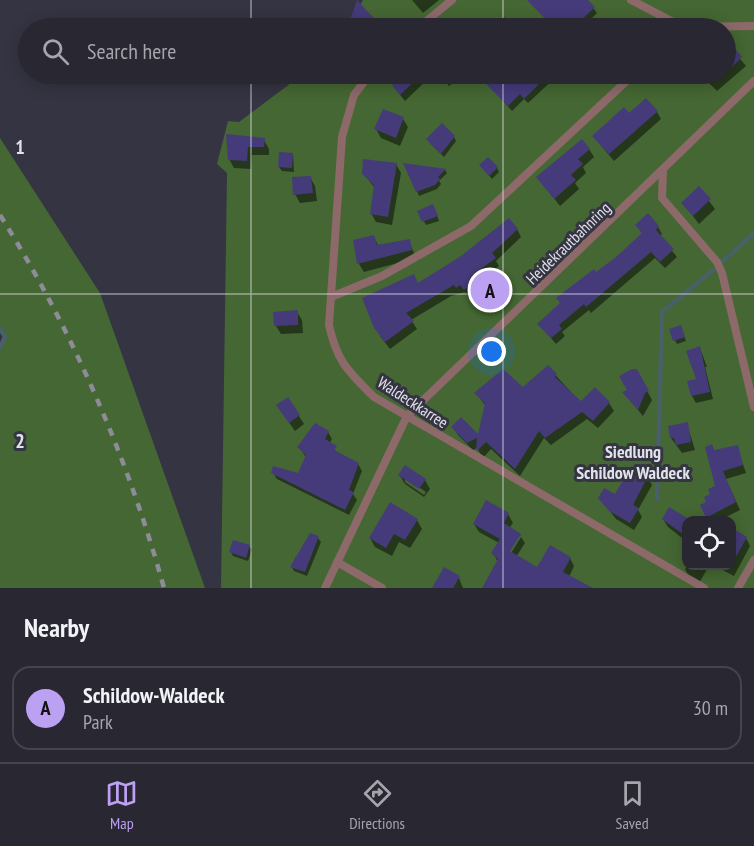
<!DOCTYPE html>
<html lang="en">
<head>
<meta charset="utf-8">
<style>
  body { margin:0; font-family:"PT Sans Narrow",sans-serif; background:#34333e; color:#f1f3f6 }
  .controls { position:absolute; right:18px; bottom:18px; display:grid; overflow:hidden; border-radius:12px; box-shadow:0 3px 15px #0003 }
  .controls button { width:54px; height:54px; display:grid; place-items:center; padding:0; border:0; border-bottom:2px solid #44444d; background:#282732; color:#f1f3f6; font:30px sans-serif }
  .you { position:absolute; left:492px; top:352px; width:21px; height:21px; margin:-15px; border:4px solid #fff; border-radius:50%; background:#1a73e8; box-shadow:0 0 0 9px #1a73e833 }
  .badge { display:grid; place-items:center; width:39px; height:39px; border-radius:50%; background:#bca0f2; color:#111; font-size:20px; font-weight:700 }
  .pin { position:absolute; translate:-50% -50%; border:3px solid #fff; box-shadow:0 2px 6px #0006 }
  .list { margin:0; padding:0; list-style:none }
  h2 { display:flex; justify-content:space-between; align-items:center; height:78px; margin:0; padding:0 24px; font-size:26px }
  h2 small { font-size:20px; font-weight:400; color:#a5a5ac }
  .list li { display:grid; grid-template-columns:39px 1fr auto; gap:18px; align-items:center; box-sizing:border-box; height:84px; margin:0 12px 12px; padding:0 12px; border:2px solid #44444d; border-radius:18px }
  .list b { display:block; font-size:22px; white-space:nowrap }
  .list p { margin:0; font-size:20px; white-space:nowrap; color:#a5a5ac }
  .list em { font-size:20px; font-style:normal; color:#a5a5ac }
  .icon { flex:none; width:33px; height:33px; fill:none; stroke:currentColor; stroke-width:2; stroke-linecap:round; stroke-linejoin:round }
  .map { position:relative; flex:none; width:754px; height:588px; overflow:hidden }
  .search { position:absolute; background:#282732; box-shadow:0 3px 15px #0003; left:18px; right:18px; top:18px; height:66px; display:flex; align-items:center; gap:15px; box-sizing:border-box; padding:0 21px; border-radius:33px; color:#a5a5ac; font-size:22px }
  .sheet { height:174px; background:#282732 }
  nav { display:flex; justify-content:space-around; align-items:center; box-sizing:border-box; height:84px; border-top:2px solid #44444d; background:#282732; font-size:16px; color:#a5a5ac }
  nav a { display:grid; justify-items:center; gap:3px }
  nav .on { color:#bca0f2 }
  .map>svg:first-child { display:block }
</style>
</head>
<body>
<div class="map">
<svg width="754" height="588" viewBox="0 0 754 588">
  <rect width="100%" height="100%" fill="#353442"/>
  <!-- green -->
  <g fill="#456733" fill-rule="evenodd">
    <path d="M363 0H754V588H221L227 173 217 164 228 121 239 122 303 74H726V28H348ZM686 520H732V566H686Z"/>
    <path d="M0 138 100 293 205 588H0V348L5 337 0 327Z"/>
  </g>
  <!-- shadow -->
  <g fill="#0007" fill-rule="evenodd">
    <path d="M412 0H439L423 13Z"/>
    <path d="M548 0H587L597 13 582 28H554L529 1Z"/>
    <path d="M504 17 514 28H494L493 27Z"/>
    <path d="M726 42 746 66 717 91 700 74H726Z"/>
    <path d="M340 74H358L349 83Z"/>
    <path d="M406 74H465L449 86 445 81 441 84 433 74 405 101 393 86Z"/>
    <path d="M496 74 505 82 513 74H559L528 103 524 99 512 111 486 82Z"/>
    <path d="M657 112 661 119 614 161 594 137Z"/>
    <path d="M403 119 408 127 400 146 381 138 376 129Z"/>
    <path d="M228 136 264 140 269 149V155H252L251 169 234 168 229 159Z"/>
    <path d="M454 137 456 141 444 157 430 143Z"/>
    <path d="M589 149 594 157 583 167 586 173 575 183 579 189 560 206 538 178Z"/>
    <path d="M293 155 294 172 282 171 279 167Z"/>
    <path d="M396 164 401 173 392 225 376 222 371 213 375 188 363 173Z"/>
    <path d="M406 165 445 170 447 173 439 181 441 184 437 189 419 196Z"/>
    <path d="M481 166 497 168 499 172 492 179Z"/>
    <path d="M310 177 315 186 317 201 300 203 295 194Z"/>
    <path d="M699 188 715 209 699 224 683 203Z"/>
    <path d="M435 210 439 221 426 225 419 212Z"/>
    <path d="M637 225 658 227 662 234 660 236 677 257 665 268 655 258 591 313 589 310 562 332 565 336 556 344 539 324 643 235Z"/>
    <path d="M517 229 521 237 496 261 499 266 475 283 479 290 469 296 465 292 451 296 411 320 417 329 390 349 380 336 418 285Z"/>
    <path d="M374 237 378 245 409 241 416 258 364 272 359 264 355 241Z"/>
    <path d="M297 312 302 320 303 333 281 334 276 326Z"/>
    <path d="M682 331 686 341 677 344 675 340Z"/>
    <path d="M700 348 707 367H705L713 399 696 403 692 396 698 380Z"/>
    <path d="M548 367 581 403H609L614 411 598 428 587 419 551 445 544 438 520 476 491 449 483 458 477 448 473 450 458 435 453 427 479 436 486 406 476 393 523 390Z"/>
    <path d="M636 370 652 400 643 416 624 393 629 390Z"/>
    <path d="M288 399 304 424 295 431 283 414Z"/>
    <path d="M687 424 695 450 682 453 671 438Z"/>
    <path d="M328 432 332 439 329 444 340 455 358 464 362 471 353 494 357 500 349 515 277 479 273 473 299 475 306 457 299 447Z"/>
    <path d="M737 447 746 473 726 479 740 510 720 520H708L702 506 708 502 716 487 714 452Z"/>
    <path d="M631 468 647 477 652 485 638 510 642 517 634 530 616 519 600 498 616 496Z"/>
    <path d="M400 476 425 480 430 489 424 497 405 484ZM405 478 426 492 424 495 405 482Z"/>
    <path d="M669 509 688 520 686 541 668 527 663 519Z"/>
    <path d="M508 514 513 523 510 527 521 536H518L505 557 508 558 521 537 525 543 516 557 537 569 570 558 574 566 569 577 585 588H483L498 562 493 553 499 543 479 532 474 524Z"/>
    <path d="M417 520 422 529 410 548 399 542 392 556 375 547 370 538Z"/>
    <path d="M732 530 746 538 750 546 734 576 715 566H732Z"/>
    <path d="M318 538 321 542 307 576 294 571 292 567 296 556 300 558Z"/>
    <path d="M249 546 252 550 248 561 233 556 231 552Z"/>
    <path d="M687 566H709L699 583 689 577 685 569Z"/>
    <path d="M459 578 463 588H435Z"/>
  </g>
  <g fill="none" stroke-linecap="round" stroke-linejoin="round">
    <!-- stream -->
    <g stroke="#476166" stroke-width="4.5">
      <path d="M722 262 754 233"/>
      <path d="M0 328 5 337 0 348"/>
      <path d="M657 499 662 312 713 270"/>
    </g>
  </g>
  <!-- building -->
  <g fill="#453b7a">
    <path d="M357 0 367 11 384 28H354L349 23Z"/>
    <path d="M527 0H588L595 7 573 28H554Z"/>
    <path d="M726 38 742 57 726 73Z"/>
    <path d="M403 74H422L400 95 392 85Z"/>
    <path d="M493 74H549L524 99 520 94 508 106 484 82Z"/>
    <path d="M646 98 658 111 609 154 592 136 624 107 629 113Z"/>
    <path d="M383 109 404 117 396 138 374 129Z"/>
    <path d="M442 123 455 136 441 154 426 139Z"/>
    <path d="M226 134 265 138 264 147H248L247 161 228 160Z"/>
    <path d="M582 139 590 149 578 159 583 164 571 175 576 180 554 199 536 177Z"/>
    <path d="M279 152 293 153 292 168 278 167Z"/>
    <path d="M488 157 498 167 489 176 479 165Z"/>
    <path d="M363 159 397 163 388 217 370 214 374 185 362 174Z"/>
    <path d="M403 163 446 169 438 177 440 179 435 185 416 192Z"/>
    <path d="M311 176 313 193 293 195 292 177Z"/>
    <path d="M699 186 711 199 693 216 681 203Z"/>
    <path d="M433 204 438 216 422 222 417 211Z"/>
    <path d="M648 213 659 226 656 230 674 249 660 262 651 252 586 307 584 304 559 325 562 329 551 338 537 324 560 303 556 298 594 269 596 272 616 257 642 233 635 225Z"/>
    <path d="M509 218 518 229 492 253 496 258 471 276 476 282 464 290 460 285 456 288 454 285 406 313 414 321 385 342 374 328 362 298 414 274 418 283 461 256Z"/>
    <path d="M374 235 377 245 410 239 412 250 357 264 353 240Z"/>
    <path d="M298 310V325L274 326 273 312Z"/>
    <path d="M681 325 685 337 673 341 669 329Z"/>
    <path d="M700 346 710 392 691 396 687 381 696 379 686 351Z"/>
    <path d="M548 365 557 374 555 377 581 401 595 387 610 402 593 421 582 412 545 438 539 431 515 469 486 442 478 450 476 449 477 438 467 443 451 427 461 417 478 434 485 403 474 393 503 369 523 387Z"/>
    <path d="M632 369H637L649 391 645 393 638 410 622 392 627 390 619 376Z"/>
    <path d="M288 397 300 415 289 423 276 405Z"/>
    <path d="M688 422 691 442 676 445 674 438H670L668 426Z"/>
    <path d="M315 423 329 431 325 439 337 446 334 450 359 463 349 490 354 492 345 510 271 473 273 466 298 473 306 455 297 447Z"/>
    <path d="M712 444 714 450 738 445 743 465 723 471 736 502 706 518 700 505 706 502 704 497 710 494 708 489 715 486 705 447Z"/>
    <path d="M405 465 426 479 419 489 398 475Z"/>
    <path d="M631 466 648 476 633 505 639 508 630 523 609 511 598 498 604 488 615 494Z"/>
    <path d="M486 500 509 513 504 523 521 534 510 551 537 567 550 545 571 557 563 572 593 588H482L498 559 491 553 500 539 473 524Z"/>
    <path d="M390 502 418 519 405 540 394 534 386 548 369 538Z"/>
    <path d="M669 507 687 518V537L662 519Z"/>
    <path d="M732 528 747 537 732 564Z"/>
    <path d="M310 533 319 536 305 572 290 567Z"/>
    <path d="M233 540 250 545 246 558 229 552Z"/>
    <path d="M444 567 460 576 453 588H432Z"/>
  </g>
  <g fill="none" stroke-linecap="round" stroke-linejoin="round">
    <!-- service -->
    <g stroke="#8d696a" stroke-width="8">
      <path d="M631 0 683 27 754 26"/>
      <path d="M418 28 452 0"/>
      <path d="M370 74 354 95 342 137 329 325C337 362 348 371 374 397L704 588"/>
      <path d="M663 171 662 198 717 262 722 273 754 407"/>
      <path d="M331 297 382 276 471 226 634 74"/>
      <path d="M337 562 382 588"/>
      <path d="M325 588 407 416 754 81"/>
      <path d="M738 588 754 560"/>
    </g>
    <!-- rail -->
    <path stroke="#8d8c98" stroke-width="4.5" stroke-dasharray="8 8" stroke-linecap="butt" d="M0 215C72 329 128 458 164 588"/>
  </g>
  <!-- grid -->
  <path fill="none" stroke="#e2e2eb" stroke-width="1.5" stroke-opacity="0.55" d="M251 0V28M503 0V28M251 74V588M503 74V588M0 294H754"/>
  <g text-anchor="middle" stroke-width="6" stroke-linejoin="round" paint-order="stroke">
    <!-- street labels -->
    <g font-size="16" fill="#e2e2eb" stroke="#353442">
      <text transform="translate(568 243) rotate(-44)" y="6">Heidekrautbahnring</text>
      <text transform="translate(413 402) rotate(33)" y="6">Waldeckkarree</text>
    </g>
    <!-- neighbourhood labels -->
    <g font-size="18" font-weight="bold" fill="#e2e2eb" stroke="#353442">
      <text x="633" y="458">Siedlung<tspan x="633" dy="21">Schildow Waldeck</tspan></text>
    </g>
  </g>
  <g font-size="20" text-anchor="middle" font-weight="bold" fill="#e2e2eb" stroke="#353442" stroke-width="6" stroke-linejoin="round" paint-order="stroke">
    <text x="20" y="154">1</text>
    <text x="20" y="448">2</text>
  </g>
</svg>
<div class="controls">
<button><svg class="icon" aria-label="locate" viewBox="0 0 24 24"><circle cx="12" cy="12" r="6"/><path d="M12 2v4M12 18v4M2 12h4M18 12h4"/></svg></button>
</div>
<div class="you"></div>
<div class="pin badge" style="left:490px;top:290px">A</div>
<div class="search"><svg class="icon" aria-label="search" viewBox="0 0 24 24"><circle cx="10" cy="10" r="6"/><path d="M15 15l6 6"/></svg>Search here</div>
</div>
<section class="sheet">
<h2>Nearby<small></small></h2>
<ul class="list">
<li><span class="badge">A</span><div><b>Schildow-Waldeck</b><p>Park</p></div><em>30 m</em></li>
</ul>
</section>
<nav>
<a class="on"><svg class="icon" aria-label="map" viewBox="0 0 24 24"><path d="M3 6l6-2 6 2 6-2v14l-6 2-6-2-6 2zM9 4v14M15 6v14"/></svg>Map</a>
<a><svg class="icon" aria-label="directions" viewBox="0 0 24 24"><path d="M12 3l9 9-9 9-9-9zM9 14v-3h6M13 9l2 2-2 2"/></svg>Directions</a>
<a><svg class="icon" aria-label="saved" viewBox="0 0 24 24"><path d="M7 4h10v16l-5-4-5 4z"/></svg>Saved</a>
</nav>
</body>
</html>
